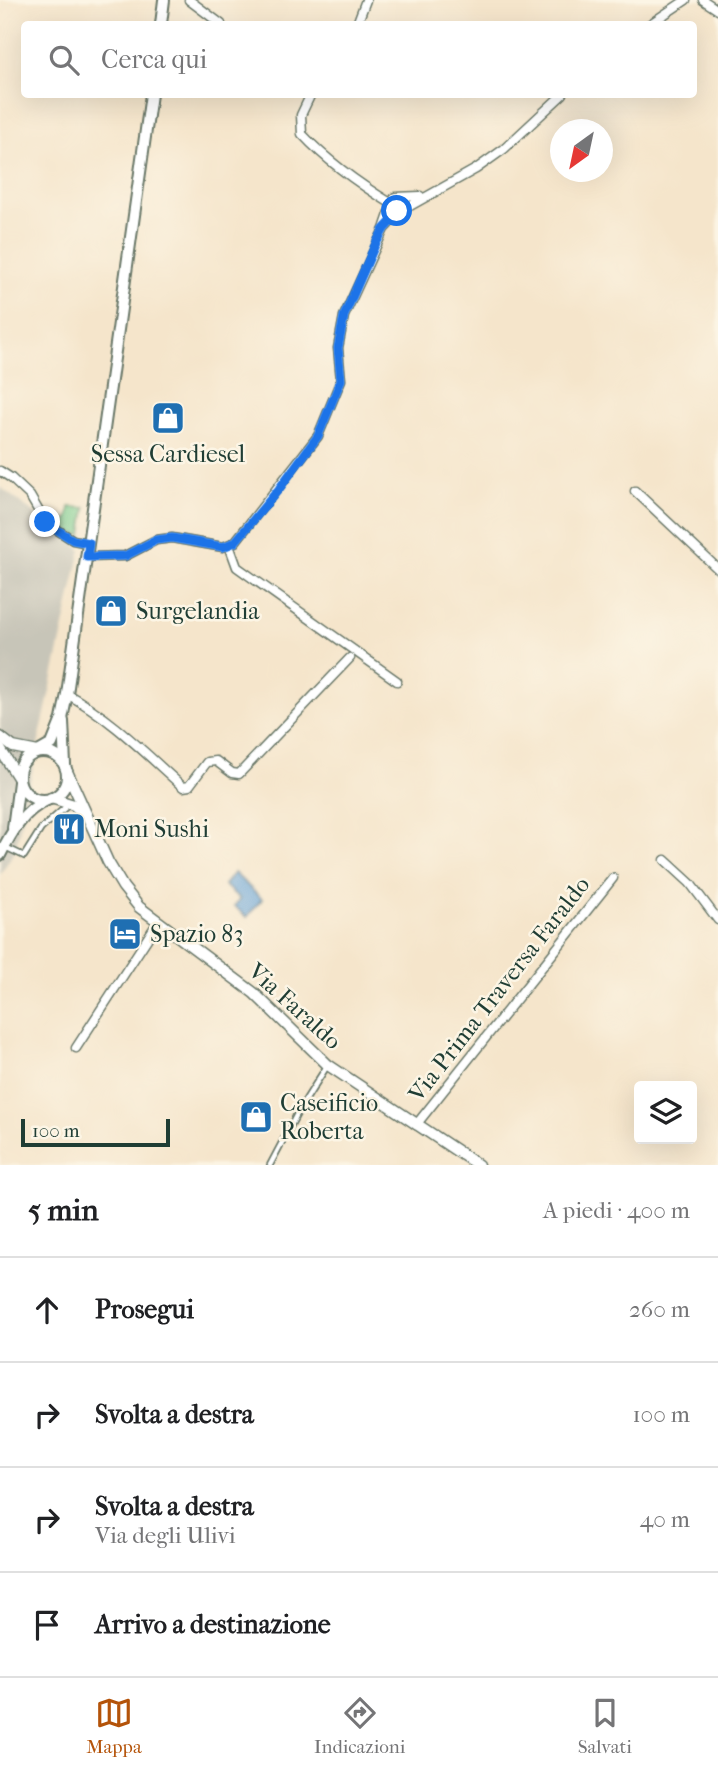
<!DOCTYPE html>
<html lang="it">
<head>
<meta charset="utf-8">
<style>
  body { margin:0; font-family:"IM FELL French Canon",serif; background:#f6f6f6; color:#202124 }
  .controls { position:absolute; right:21px; bottom:21px; display:grid; overflow:hidden; border-radius:7px; box-shadow:0 7px 28px #0002 }
  .controls button { width:63px; height:63px; display:grid; place-items:center; padding:0; border:0; border-bottom:2px solid #e0e0e0; background:#fff; color:#202124; font:35px sans-serif }
  .compass { position:absolute; left:550px; top:119px; width:63px; height:63px; border-radius:50%; background:#fff; box-shadow:0 7px 28px #0002; rotate:213deg }
  .scale { position:absolute; left:21px; bottom:18px; width:149px; box-sizing:border-box; padding-left:7px; border:4px solid #1f3d34; border-top:0; font-size:19px; line-height:24px; white-space:nowrap; color:#1f3d34; -webkit-text-stroke:5px #fcf5e5; paint-order:stroke }
  .stop { position:absolute; width:21px; height:21px; margin:-16px; border:5px solid #1a73e8; border-radius:50%; background:#fff }
  .stop.end { background:#1a73e8; border-color:#fff; box-shadow:0 2px 7px #0008 }
  .list { margin:0; padding:0; list-style:none }
  h2 { display:flex; justify-content:space-between; align-items:center; height:91px; margin:0; padding:0 28px; font-size:30px }
  h2 small { font-size:23px; font-weight:400; color:#757577 }
  .list li { display:grid; grid-template-columns:46px 1fr auto; gap:21px; align-items:center; box-sizing:border-box; height:105px; padding:0 28px; border-top:2px solid #e0e0e0 }
  .list b { display:block; font-size:26px; white-space:nowrap }
  .list p { margin:0; font-size:23px; white-space:nowrap; color:#757577 }
  .list em { font-size:23px; font-style:normal; color:#757577 }
  .icon { flex:none; width:38px; height:38px; fill:none; stroke:currentColor; stroke-width:2; stroke-linecap:round; stroke-linejoin:round }
  .map { position:relative; flex:none; width:718px; height:1165px; overflow:hidden }
  .search { position:absolute; background:#fff; box-shadow:0 7px 28px #0002; left:21px; right:21px; top:21px; height:77px; display:flex; align-items:center; gap:18px; box-sizing:border-box; padding:0 24px; border-radius:7px; color:#757577; font-size:26px }
  .sheet { height:511px; background:#fff }
  nav { display:flex; justify-content:space-around; align-items:center; box-sizing:border-box; height:98px; border-top:2px solid #e0e0e0; background:#fff; font-size:19px; color:#757577 }
  nav a { display:grid; justify-items:center; gap:4px }
  nav .on { color:#b45309 }
  .map>svg:first-child { display:block }
</style>
</head>
<body>
<div class="map">
<svg width="718" height="1165" viewBox="0 0 718 1165">
  <rect width="100%" height="100%" fill="#fcf5e5"/>
  <filter id="ink" filterUnits="userSpaceOnUse"><feTurbulence type="fractalNoise" baseFrequency=".0143" numOctaves="2"/><feDisplacementMap in="SourceGraphic" scale="14" xChannelSelector="R" yChannelSelector="G"/><feConvolveMatrix kernelMatrix="1 2 1 2 8 2 1 2 1" color-interpolation-filters="sRGB"/></filter>
  <filter id="wash" filterUnits="userSpaceOnUse"><feTurbulence type="fractalNoise" baseFrequency=".00686" numOctaves="4" result="noise"/><feDisplacementMap in="SourceGraphic" scale="28" xChannelSelector="R" yChannelSelector="G"/><feGaussianBlur stdDeviation="1.57" result="paint"/><feColorMatrix in="noise" values="0 0 0 0 0 0 0 0 0 0 0 0 0 0 0 0 0 1.4 0 .05"/><feComposite in="paint" operator="in"/></filter>
  <g filter="url(#wash)">
    <rect width="100%" height="100%" fill="#f5e5cb"/>
    <!-- industrial -->
    <path fill="#c7c5b8" d="M0 487 81 549 15 850 0 875Z"/>
    <!-- green -->
    <path fill="#79cb8c" stroke="#4c8460" stroke-width="2" d="M70 507 86 508 82 535 69 532 62 527 69 517Z"/>
    <!-- water -->
    <path fill="#64a0d5" stroke="#426e84" stroke-width="2" d="M234 873 262 899 247 917 234 906 240 899 224 885Z"/>
  </g>
  <g filter="url(#ink)">
    <g fill="none" stroke-linecap="round" stroke-linejoin="round">
      <defs>
        <g id="service">
          <path d="M5 847 24 856 41 829 68 805"/>
          <path d="M270 1165 298 1112 327 1066"/>
        </g>
        <g id="minor">
          <path d="M189 0 221 24"/>
          <path d="M703 0 718 10"/>
          <path d="M357 24 366 0"/>
          <path d="M650 24 686 0"/>
          <path d="M308 94 310 96 301 115 302 134C328 162 359 184 392 204"/>
          <path d="M385 226 395 197 420 196"/>
          <path d="M0 471 11 478 30 496 45 522 73 540 89 543"/>
          <path d="M635 491 718 569"/>
          <path d="M229 545 237 567 397 681"/>
          <path d="M87 557 125 556 156 540 172 538 223 547 235 542 318 436 341 380 338 348 344 316 384 229 401 211 476 169 504 149 563 94"/>
          <path d="M67 694C111 718 146 754 183 787L189 786 207 762 216 761 232 773 239 774 350 658"/>
          <path d="M665 860 690 883 718 920"/>
          <path d="M76 1048 158 922"/>
          <path d="M416 1125 613 878"/>
        </g>
        <g id="tertiary">
          <path d="M0 737 13 747 38 752"/>
          <path d="M0 749 19 779"/>
          <path d="M65 767 108 862 123 887 139 907 254 993 328 1065 478 1165"/>
          <path d="M51 798 74 805 84 814"/>
        </g>
        <g id="secondary">
          <path d="M161 24 164 0"/>
          <path d="M63 721 65 765"/>
          <path d="M38 752 52 744 62 719 67 694 151 94"/>
          <circle cx="43" cy="776" r="24"/>
          <path d="M13 828 19 782"/>
          <path d="M0 855C11 833 23 811 47 800"/>
        </g>
      </defs>
      <!-- service casing -->
      <use href="#service" stroke="#6a7869" stroke-width="8"/>
      <!-- minor casing -->
      <use href="#minor" stroke="#6a7869" stroke-width="11"/>
      <!-- tertiary casing -->
      <use href="#tertiary" stroke="#6a7869" stroke-width="13"/>
      <!-- secondary casing -->
      <use href="#secondary" stroke="#6a7869" stroke-width="14"/>
      <!-- service -->
      <use href="#service" stroke="#fff" stroke-width="4.5"/>
      <!-- minor -->
      <use href="#minor" stroke="#fff" stroke-width="8"/>
      <!-- tertiary -->
      <use href="#tertiary" stroke="#fff" stroke-width="10"/>
      <!-- secondary -->
      <use href="#secondary" stroke="#fff" stroke-width="10"/>
    </g>
  </g>
  <g fill="none" stroke-linecap="round" stroke-linejoin="round" filter="url(#ink)">
    <!-- route -->
    <path stroke="#1a73e8" stroke-width="9" d="M45 522 73 540 89 543 87 557 125 556 156 540 172 538 223 547 235 542 279 489 318 436 341 380 338 348 344 316 375 245 384 229 401 211H397"/>
  </g>
  <!-- icons -->
  <defs>
    <symbol id="shop-square" viewBox="-11 -11 22 22"><rect x="-9" y="-9" width="18" height="18" rx="4" fill="#1f6fb2" stroke="#fcf5e5"/><path d="M-5-2.5h2.3a2.7 3.5 0 0 1 5.4 0H5L5.5 6h-11ZM-1.5-2.5h3a1.5 2.3 0 0 0-3 0Z" fill="#fff"/></symbol>
    <symbol id="restaurant-square" viewBox="-11 -11 22 22"><rect x="-9" y="-9" width="18" height="18" rx="4" fill="#1f6fb2" stroke="#fcf5e5"/><path d="M-5-6h1v4h1v-4h1v4h1v-4h1v5L-1.5 .5V6h-2V.5L-5-1ZM5-6V6H3V1.5H1.5Q1.5-4 5-6Z" fill="#fff"/></symbol>
    <symbol id="hotel-square" viewBox="-11 -11 22 22"><rect x="-9" y="-9" width="18" height="18" rx="4" fill="#1f6fb2" stroke="#fcf5e5"/><path d="M-6-4.5h1.5V1H6V5H4.5V3h-9V5H-6ZM-4 0a1.8 1.8 0 1 1 3.6 0ZM.5 0V-2.5h3Q6-2.5 6 0Z" fill="#fff"/></symbol>
  </defs>
  <g fill-rule="evenodd">
    <use href="#shop-square" x="149" y="399" width="38" height="38"/>
    <use href="#shop-square" x="92" y="592" width="38" height="38"/>
    <use href="#restaurant-square" x="50" y="810" width="38" height="38"/>
    <use href="#hotel-square" x="106" y="915" width="38" height="38"/>
    <use href="#shop-square" x="237" y="1098" width="38" height="38"/>
  </g>
  <g text-anchor="middle" stroke-width="5" stroke-linejoin="round" paint-order="stroke">
    <!-- poi labels -->
    <g font-size="24" fill="#1f3d34" stroke="#fcf5e5" text-anchor="start">
      <text x="168" y="462" text-anchor="middle">Sessa Cardiesel</text>
      <text x="136" y="619">Surgelandia</text>
      <text x="94" y="837">Moni Sushi</text>
      <text x="150" y="942">Spazio 83</text>
      <text x="280" y="1111">Caseificio<tspan x="280" dy="28">Roberta</tspan></text>
    </g>
    <!-- street labels -->
    <g font-size="24" fill="#1f3d34" stroke="#fcf5e5">
      <text transform="translate(499 989) rotate(-52)" y="8">Via Prima Traversa Faraldo</text>
      <text transform="translate(295 1006) rotate(42)" y="8">Via Faraldo</text>
    </g>
  </g>
</svg>
<div class="controls">
<button><svg class="icon" aria-label="layers" viewBox="0 0 24 24"><path d="M12 4l9 5-9 5-9-5zM3 14l9 5 9-5"/></svg></button>
</div>
<svg class="compass" viewBox="-18 -18 36 36"><path d="M0-13l5 13h-10z" fill="#e53935"/><path d="M0 13l5-13h-10z" fill="#757577"/></svg>
<div class="scale">100 m</div>
<div class="stop" style="left:397px;top:211px"></div>
<div class="stop end" style="left:45px;top:522px"></div>
<div class="search"><svg class="icon" aria-label="search" viewBox="0 0 24 24"><circle cx="10" cy="10" r="6"/><path d="M15 15l6 6"/></svg>Cerca qui</div>
</div>
<section class="sheet">
<h2>5 min<small>A piedi · 400 m</small></h2>
<ul class="list">
<li><svg class="icon" aria-label="ahead" viewBox="0 0 24 24"><path d="M12 20V5M6 11l6-6 6 6"/></svg><div><b>Prosegui</b></div><em>260 m</em></li>
<li><svg class="icon" aria-label="right" viewBox="0 0 24 24"><path d="M7 20v-9h11M14 6l5 5-5 5"/></svg><div><b>Svolta a destra</b></div><em>100 m</em></li>
<li><svg class="icon" aria-label="right" viewBox="0 0 24 24"><path d="M7 20v-9h11M14 6l5 5-5 5"/></svg><div><b>Svolta a destra</b><p>Via degli Ulivi</p></div><em>40 m</em></li>
<li><svg class="icon" aria-label="arrive" viewBox="0 0 24 24"><path d="M6 21V4h12l-3 4 3 4H6"/></svg><div><b>Arrivo a destinazione</b></div></li>
</ul>
</section>
<nav>
<a class="on"><svg class="icon" aria-label="map" viewBox="0 0 24 24"><path d="M3 6l6-2 6 2 6-2v14l-6 2-6-2-6 2zM9 4v14M15 6v14"/></svg>Mappa</a>
<a><svg class="icon" aria-label="directions" viewBox="0 0 24 24"><path d="M12 3l9 9-9 9-9-9zM9 14v-3h6M13 9l2 2-2 2"/></svg>Indicazioni</a>
<a><svg class="icon" aria-label="saved" viewBox="0 0 24 24"><path d="M7 4h10v16l-5-4-5 4z"/></svg>Salvati</a>
</nav>
</body>
</html>
